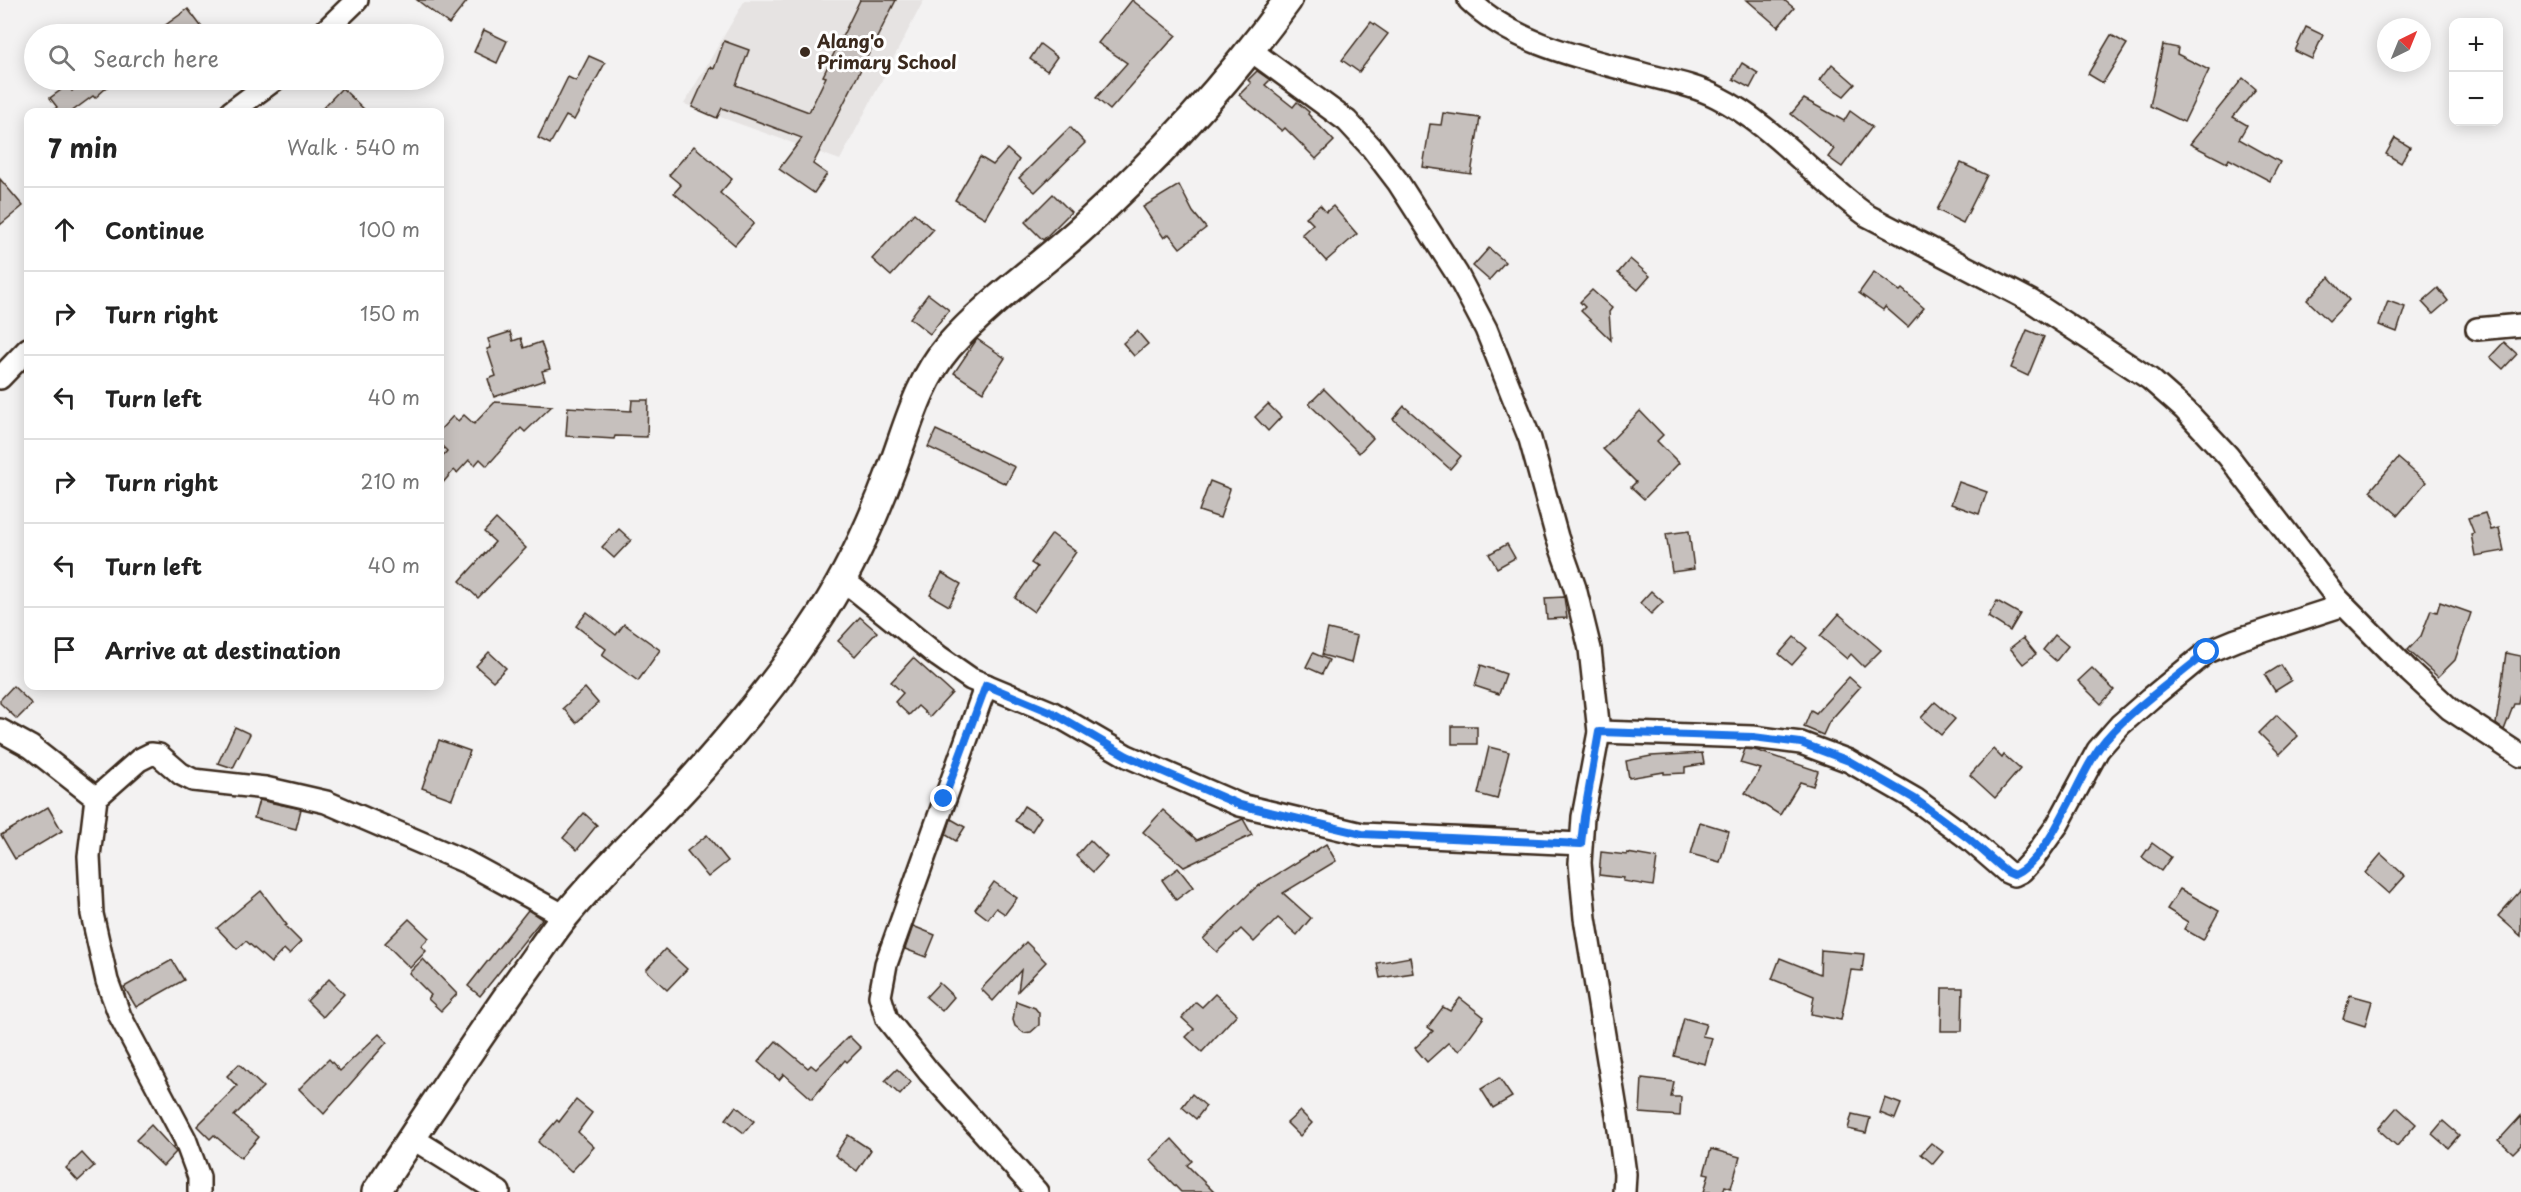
<!DOCTYPE html>
<html lang="en">
<head>
<meta charset="utf-8">
<style>
  body { margin:0; font-family:"Playpen Sans",sans-serif; background:#f6f6f6; color:#222 }
  .controls { position:absolute; right:18px; top:18px; display:grid; overflow:hidden; border-radius:12px; box-shadow:0 3px 15px #0003 }
  .controls button { width:54px; height:54px; display:grid; place-items:center; padding:0; border:0; border-bottom:2px solid #e0e0e0; background:#fff; color:#222; font:30px sans-serif }
  .compass { position:absolute; left:2377px; top:18px; width:54px; height:54px; border-radius:50%; background:#fff; box-shadow:0 3px 15px #0003; rotate:43deg }
  .stop { position:absolute; width:18px; height:18px; margin:-14px; border:4px solid #1a73e8; border-radius:50%; background:#fff }
  .stop.end { background:#1a73e8; border-color:#fff; box-shadow:0 2px 6px #0008 }
  .list { margin:0; padding:0; list-style:none }
  h2 { display:flex; justify-content:space-between; align-items:center; height:78px; margin:0; padding:0 24px; font-size:26px }
  h2 small { font-size:20px; font-weight:400; color:#767676 }
  .list li { display:grid; grid-template-columns:39px 1fr auto; gap:18px; align-items:center; box-sizing:border-box; height:84px; padding:0 24px; border-top:2px solid #e0e0e0 }
  .list b { display:block; font-size:22px; white-space:nowrap }
  .list em { font-size:20px; font-style:normal; color:#767676 }
  .icon { flex:none; width:33px; height:33px; fill:none; stroke:currentColor; stroke-width:2; stroke-linecap:round; stroke-linejoin:round }
  .map { position:relative; flex:none; width:2521px; height:1192px; overflow:hidden }
  .search { position:absolute; background:#fff; box-shadow:0 3px 15px #0003; left:24px; top:24px; width:420px; height:66px; display:flex; align-items:center; gap:15px; box-sizing:border-box; padding:0 21px; border-radius:33px; color:#767676; font-size:22px }
  .panel { position:absolute; background:#fff; box-shadow:0 3px 15px #0003; left:24px; top:108px; width:420px; height:582px; border-radius:12px }
  .map>svg:first-child { display:block }
</style>
</head>
<body>
<div class="map">
<svg width="2521" height="1192" viewBox="0 0 2521 1192">
  <rect width="100%" height="100%" fill="#f3f2f2"/>
  <filter id="ink" filterUnits="userSpaceOnUse"><feTurbulence type="fractalNoise" baseFrequency=".0167" numOctaves="2"/><feDisplacementMap in="SourceGraphic" scale="12" xChannelSelector="R" yChannelSelector="G"/><feConvolveMatrix kernelMatrix="1 2 1 2 8 2 1 2 1" color-interpolation-filters="sRGB"/></filter>
  <g filter="url(#ink)">
    <!-- built -->
    <path fill="#e6e3e2" d="M745 0H924L840 160 684 104Z"/>
    <!-- building -->
    <g fill="#c6c0bd" stroke="#3b2a1e" stroke-width="1.5">
      <path d="M417 0H468L449 24Z"/>
      <path d="M860 0H896L813 164 827 174 814 193 779 169 802 138 722 108 717 118 692 107 710 67 714 69 724 41 749 50 736 85 809 112 826 77 823 76Z"/>
      <path d="M1132 0 1176 35 1110 110 1096 98 1127 63 1098 43Z"/>
      <path d="M1747 0H1784L1794 8 1778 27Z"/>
      <path d="M188 9 207 34H153Z"/>
      <path d="M1371 22 1388 34 1359 72 1342 60Z"/>
      <path d="M2306 27 2323 35 2312 59 2295 51Z"/>
      <path d="M484 30 507 41 497 63 474 52Z"/>
      <path d="M2111 35 2127 44 2103 83 2088 74Z"/>
      <path d="M1040 44 1057 57 1047 71 1030 59Z"/>
      <path d="M2163 45 2178 48 2177 54 2209 70 2184 122 2150 106Z"/>
      <path d="M589 56 605 63 574 120 566 116 550 144 538 138 568 77 576 81Z"/>
      <path d="M1742 63 1758 73 1750 88 1733 79Z"/>
      <path d="M1832 64 1855 84 1844 96 1820 80Z"/>
      <path d="M1257 71 1270 80 1265 85 1293 107 1297 102 1309 112 1308 114 1334 141 1316 159 1285 128 1282 131 1239 95 1251 83 1248 80Z"/>
      <path d="M2243 78 2256 89 2233 117 2247 125 2239 139 2280 162 2270 181 2229 159 2227 163 2190 144Z"/>
      <path d="M75 80H115L95 98 93 96 71 112H52L57 107 50 98 68 85 72 91 79 83Z"/>
      <path d="M342 88 367 112H319Z"/>
      <path d="M1804 99 1844 121 1850 111 1872 127 1842 167 1828 157 1834 149 1791 114Z"/>
      <path d="M1443 113 1480 118 1471 174 1423 167 1430 124 1441 125Z"/>
      <path d="M1070 127 1085 143 1035 192 1019 178Z"/>
      <path d="M2395 138 2410 147 2401 163 2386 154Z"/>
      <path d="M694 146 732 179 720 193 754 223 735 245 674 193 681 185 669 175Z"/>
      <path d="M1007 149 1019 160 985 218 955 200 980 157 993 165Z"/>
      <path d="M1961 163 1987 175 1963 223 1937 210Z"/>
      <path d="M0 179 23 206 0 225Z"/>
      <path d="M1179 185 1193 212 1206 228 1180 248 1169 234 1164 238 1143 207Z"/>
      <path d="M1053 194 1071 212 1043 240 1025 222Z"/>
      <path d="M1320 205 1326 212 1333 206 1357 234 1326 261 1302 234 1313 224 1306 217Z"/>
      <path d="M914 213 933 230 891 276 872 259Z"/>
      <path d="M1489 248 1505 262 1489 280 1473 266Z"/>
      <path d="M1630 259 1650 276 1638 290 1618 273Z"/>
      <path d="M1874 272 1900 291 1902 289 1924 308 1908 327 1885 307 1883 310 1859 293Z"/>
      <path d="M2329 277 2349 300 2329 321 2307 300Z"/>
      <path d="M2438 288 2448 301 2433 314 2422 302Z"/>
      <path d="M1592 290 1612 308 1609 312 1611 340 1581 311 1585 307 1580 302Z"/>
      <path d="M928 294 949 310 930 334 910 318Z"/>
      <path d="M2388 301 2405 307 2397 332 2379 325Z"/>
      <path d="M2027 330 2044 337 2028 376 2011 368Z"/>
      <path d="M1137 331 1148 344 1134 356 1123 343Z"/>
      <path d="M510 332 513 341 521 338 524 348 541 342 550 369 542 371 545 380 494 397 488 379 496 376 487 349 491 348 488 339Z"/>
      <path d="M977 339 1005 358 983 392 954 373Z"/>
      <path d="M2504 342 2517 354 2503 369 2490 357Z"/>
      <path d="M1324 389 1373 438 1359 453 1309 404Z"/>
      <path d="M632 400H648L647 437 615 436 614 439 566 436 568 407 631 411Z"/>
      <path d="M495 402 552 406 525 432 521 428 487 466 480 459 475 465 469 460 457 473 454 470 440 486V459L447 451 440 444V430L453 416 458 421 464 415 474 424Z"/>
      <path d="M1268 404 1281 417 1268 431 1255 417Z"/>
      <path d="M1404 406 1461 456 1450 469 1393 419Z"/>
      <path d="M1640 411 1663 435 1657 441 1679 463 1644 499 1631 487 1636 482 1603 449Z"/>
      <path d="M936 430 1015 467 1006 484 928 447Z"/>
      <path d="M2398 458 2426 482 2398 515 2370 491Z"/>
      <path d="M1210 481 1230 489 1220 518 1199 511Z"/>
      <path d="M1959 482 1987 492 1979 514 1951 504Z"/>
      <path d="M2485 513 2491 530 2499 528 2504 551 2475 556 2471 534 2474 533 2468 518Z"/>
      <path d="M496 519 526 548 478 598 460 581 495 542 484 532Z"/>
      <path d="M619 529 631 540 614 558 602 547Z"/>
      <path d="M1689 531 1694 569 1672 572 1666 534Z"/>
      <path d="M1052 534 1076 552 1034 612 1015 598 1037 567 1031 563Z"/>
      <path d="M1507 544 1515 558 1497 568 1489 554Z"/>
      <path d="M942 573 961 584 949 606 930 595Z"/>
      <path d="M1651 591 1663 602 1651 614 1640 603Z"/>
      <path d="M1564 597 1567 618 1547 619 1545 598Z"/>
      <path d="M1997 601 2020 614 2010 631 1988 617Z"/>
      <path d="M2440 602 2471 613 2455 660 2438 677 2408 650 2421 636 2431 610 2437 612Z"/>
      <path d="M587 612 616 635 624 624 660 650 638 681 602 655 606 649 576 626Z"/>
      <path d="M1839 614 1881 650 1864 667 1851 654 1847 659 1820 636Z"/>
      <path d="M860 617 877 632 855 656 838 641Z"/>
      <path d="M1328 629 1357 636 1351 663 1322 655Z"/>
      <path d="M2055 635 2068 646 2056 661 2043 650Z"/>
      <path d="M1794 637 1807 648 1792 665 1779 654Z"/>
      <path d="M2023 638 2036 654 2023 664 2010 648Z"/>
      <path d="M489 652 506 668 493 681 476 666Z"/>
      <path d="M1313 653 1329 660 1322 674 1306 667Z"/>
      <path d="M2506 653 2521 656V685L2518 704H2514L2504 730 2496 724Z"/>
      <path d="M913 658 952 693 930 717 918 706 909 715 895 702 903 693 891 682Z"/>
      <path d="M1481 665 1506 674 1499 694 1475 686Z"/>
      <path d="M2281 665 2291 681 2275 691 2265 675Z"/>
      <path d="M2092 668 2114 690 2101 704 2078 681Z"/>
      <path d="M1849 677 1860 687 1829 722 1823 735 1804 727 1811 710 1816 713Z"/>
      <path d="M13 686 32 704 17 719 0 703V700Z"/>
      <path d="M585 688 598 703 576 723 563 708Z"/>
      <path d="M1935 702 1955 719 1941 735 1921 718Z"/>
      <path d="M2277 715 2298 736 2280 754 2259 733Z"/>
      <rect x="1452" y="726" width="25" height="18"/>
      <path d="M235 727 250 734 233 768 218 763Z"/>
      <path d="M439 740 470 751 452 799 422 788Z"/>
      <path d="M1489 747 1509 752 1497 799 1478 794Z"/>
      <path d="M1745 749 1755 750 1818 771 1813 786 1800 782 1780 815 1745 793 1761 769 1740 763Z"/>
      <path d="M1993 749 2002 758 2004 755 2020 769 1995 798 1970 775Z"/>
      <path d="M1702 753 1704 764 1685 767V773L1664 774V772L1629 778 1626 761 1651 756Z"/>
      <path d="M259 800 301 809 296 829 254 818Z"/>
      <path d="M1024 806 1041 817 1032 831 1015 821Z"/>
      <path d="M48 807 62 831 15 859 1 835Z"/>
      <path d="M1163 810 1197 840 1243 819 1252 835 1184 867 1143 832Z"/>
      <path d="M584 813 597 825 577 850 563 838Z"/>
      <path d="M951 819 965 827 956 841 946 835Z"/>
      <path d="M1700 822 1729 831 1720 862 1691 854Z"/>
      <path d="M707 835 728 861 708 877 687 851Z"/>
      <path d="M1090 840 1107 857 1093 872 1076 856Z"/>
      <path d="M2152 843 2171 857 2161 871 2142 857Z"/>
      <path d="M1326 844 1336 861 1283 893 1311 918 1297 935 1278 918 1254 942 1241 929 1217 952 1203 939 1255 888Z"/>
      <path d="M1601 852 1627 855V853L1657 858 1653 886 1623 881 1624 878 1599 875Z"/>
      <path d="M2381 854 2405 876 2389 894 2365 873Z"/>
      <path d="M1178 868 1193 887 1176 900 1162 880Z"/>
      <path d="M994 882 1017 898 1005 914 996 908 988 919 975 909Z"/>
      <path d="M2180 889 2219 911 2203 940 2184 929 2188 922 2167 909Z"/>
      <path d="M2521 890V936L2498 916Z"/>
      <path d="M261 891 287 925 285 926 301 942 289 954 284 949 271 963 246 941 237 949 217 928Z"/>
      <path d="M528 910 542 919 480 996 468 986Z"/>
      <path d="M409 919 429 938 421 946 426 951 410 968 385 943Z"/>
      <path d="M913 926 935 935 926 957 905 949Z"/>
      <path d="M1026 942 1046 962 1018 991 1021 970 993 1001 981 989Z"/>
      <path d="M665 949 687 969 667 990 646 970Z"/>
      <path d="M1821 950 1864 954 1862 971 1851 970 1841 1020 1811 1014 1814 996 1772 979 1780 958 1820 974Z"/>
      <path d="M1410 957 1413 973 1380 978 1377 963Z"/>
      <path d="M423 959 457 994 441 1011 428 999 431 995 409 973Z"/>
      <path d="M172 960 184 980 136 1007 124 987Z"/>
      <path d="M329 979 344 994 323 1017 307 1001Z"/>
      <path d="M939 983 954 997 942 1011 926 997Z"/>
      <path d="M1942 988H1963L1962 1031H1941Z"/>
      <path d="M1215 994 1237 1014 1202 1052 1186 1037 1194 1029 1182 1018 1196 1002 1202 1007Z"/>
      <path d="M2350 995 2372 1001 2365 1026 2343 1019Z"/>
      <path d="M1460 998 1484 1017 1459 1051 1448 1043 1427 1062 1415 1048 1433 1031 1428 1027 1443 1007 1450 1011Z"/>
      <path d="M1016 1001 1035 1008 1039 1013V1025L1031 1032 1024 1033 1015 1026 1013 1020Z"/>
      <path d="M1684 1018 1706 1024 1702 1036 1712 1038 1705 1064 1674 1056Z"/>
      <path d="M379 1034 387 1042 324 1114 299 1089 329 1059 340 1071Z"/>
      <path d="M849 1036 861 1048 847 1062 845 1060 812 1099 784 1074 779 1080 758 1062 776 1041 808 1068 811 1065 816 1069Z"/>
      <path d="M239 1064 263 1087 234 1116 259 1137 241 1158 214 1135 210 1139 197 1126 237 1086 227 1076Z"/>
      <path d="M897 1069 911 1082 900 1095 885 1081Z"/>
      <path d="M1499 1078 1512 1097 1493 1108 1481 1089Z"/>
      <path d="M1642 1078 1674 1082 1671 1097H1681L1680 1116 1640 1113Z"/>
      <path d="M1192 1094 1206 1106 1196 1119 1182 1107Z"/>
      <path d="M1885 1098 1901 1104 1895 1119 1880 1113Z"/>
      <path d="M576 1100 592 1113 578 1132 594 1147 571 1172 538 1142 557 1120 559 1122Z"/>
      <path d="M736 1106 754 1121 744 1133 726 1119Z"/>
      <path d="M2397 1107 2416 1124 2397 1146 2378 1129Z"/>
      <path d="M1300 1111 1312 1123 1300 1136 1287 1123Z"/>
      <path d="M1852 1114 1870 1118 1866 1133 1848 1129Z"/>
      <path d="M2521 1116V1145L2513 1153 2499 1140Z"/>
      <path d="M2443 1121 2459 1135 2448 1148 2432 1134Z"/>
      <path d="M151 1125 176 1152 163 1166 136 1140Z"/>
      <path d="M848 1135 871 1150 857 1171 835 1155Z"/>
      <path d="M1172 1139 1192 1161 1187 1165 1214 1192H1181L1150 1160Z"/>
      <path d="M1931 1143 1943 1152 1933 1164 1921 1154Z"/>
      <path d="M1711 1149 1740 1157 1731 1188 1725 1186 1723 1192H1704L1709 1174 1704 1173Z"/>
      <path d="M82 1153 94 1166 78 1181 66 1168Z"/>
    </g>
    <g fill="none" stroke-linecap="round" stroke-linejoin="round">
      <defs>
        <g id="minor">
          <path d="M1469 0C1515 45 1583 58 1643 74 1669 81 1694 85 1717 97 1775 126 1816 180 1868 216L2031 301 2150 379 2185 410 2228 456 2337 598 2410 672 2450 709 2521 756"/>
          <path d="M322 34 357 0"/>
          <path d="M1249 49 1347 121 1372 148 1398 182 1457 274 1486 329 1530 439 1557 537 1575 588 1590 649 1599 732 1583 817 1580 863 1585 918 1617 1115 1625 1174 1624 1192"/>
          <path d="M231 112 274 80"/>
          <path d="M2477 329 2521 325"/>
          <path d="M0 378 28 349"/>
          <path d="M842 579 938 656 971 679 1053 713 1127 756 1240 805 1362 834 1581 844"/>
          <path d="M986 685 886 964 880 996 887 1019 929 1072 1037 1192"/>
          <path d="M0 730 31 747 96 798"/>
          <path d="M1599 732 1753 737 1801 743 1849 761 1915 799 1969 839 2007 872 2014 875 2022 871 2033 859 2058 824 2098 750 2120 725 2151 698 2207 652 2236 640 2344 605"/>
          <path d="M412 1138 499 1192"/>
          <path d="M199 1192V1177L185 1139 120 1016 107 981 92 914 89 856 96 798 139 760 151 754 159 755 181 774 193 780 265 788 326 802 466 862 565 916"/>
        </g>
        <path id="tertiary" d="M376 1192C424 1120 471 1047 521 977 536 957 550 935 565 916 604 868 649 827 690 782 734 733 777 682 813 627 845 580 871 525 891 471 907 429 918 382 948 347 987 303 1035 270 1079 231 1155 162 1228 83 1288 0"/>
      </defs>
      <!-- minor casing -->
      <use href="#minor" stroke="#3b2a1e" stroke-width="26"/>
      <!-- tertiary casing -->
      <use href="#tertiary" stroke="#3b2a1e" stroke-width="32"/>
      <!-- minor -->
      <use href="#minor" stroke="#fff" stroke-width="21"/>
      <!-- tertiary -->
      <use href="#tertiary" stroke="#fff" stroke-width="27"/>
    </g>
  </g>
  <g fill="none" stroke-linecap="round" stroke-linejoin="round" filter="url(#ink)">
    <!-- route -->
    <path stroke="#1a73e8" stroke-width="8" d="M944 799 986 685 1053 713 1127 756 1240 805 1362 834 1581 844 1584 817 1599 732 1753 737 1801 743 1849 761 1915 799 1969 839 2007 872 2014 875C2054 856 2077 773 2106 739 2135 706 2174 680 2207 652"/>
  </g>
  <!-- markers -->
  <circle fill="#3b2a1e" stroke="#fff" stroke-width="2" cx="805" cy="52" r="6"/>
  <g text-anchor="middle" stroke-width="6" stroke-linejoin="round" paint-order="stroke">
    <!-- poi labels -->
    <g font-size="18" font-weight="bold" fill="#3b2a1e" stroke="#fff" text-anchor="start">
      <text x="817" y="48">Alang'o<tspan x="817" dy="21">Primary School</tspan></text>
    </g>
  </g>
</svg>
<div class="controls">
<button>+</button>
<button>−</button>
</div>
<svg class="compass" viewBox="-18 -18 36 36"><path d="M0-13l5 13h-10z" fill="#e53935"/><path d="M0 13l5-13h-10z" fill="#767676"/></svg>
<div class="stop" style="left:2207px;top:652px"></div>
<div class="stop end" style="left:944px;top:799px"></div>
<div class="search"><svg class="icon" aria-label="search" viewBox="0 0 24 24"><circle cx="10" cy="10" r="6"/><path d="M15 15l6 6"/></svg>Search here</div>
<section class="panel">
<h2>7 min<small>Walk · 540 m</small></h2>
<ul class="list">
<li><svg class="icon" aria-label="ahead" viewBox="0 0 24 24"><path d="M12 20V5M6 11l6-6 6 6"/></svg><div><b>Continue</b></div><em>100 m</em></li>
<li><svg class="icon" aria-label="right" viewBox="0 0 24 24"><path d="M7 20v-9h11M14 6l5 5-5 5"/></svg><div><b>Turn right</b></div><em>150 m</em></li>
<li><svg class="icon" aria-label="left" viewBox="0 0 24 24"><path d="M17 20v-9H6M10 6l-5 5 5 5"/></svg><div><b>Turn left</b></div><em>40 m</em></li>
<li><svg class="icon" aria-label="right" viewBox="0 0 24 24"><path d="M7 20v-9h11M14 6l5 5-5 5"/></svg><div><b>Turn right</b></div><em>210 m</em></li>
<li><svg class="icon" aria-label="left" viewBox="0 0 24 24"><path d="M17 20v-9H6M10 6l-5 5 5 5"/></svg><div><b>Turn left</b></div><em>40 m</em></li>
<li><svg class="icon" aria-label="arrive" viewBox="0 0 24 24"><path d="M6 21V4h12l-3 4 3 4H6"/></svg><div><b>Arrive at destination</b></div></li>
</ul>
</section>
</div>
</body>
</html>
